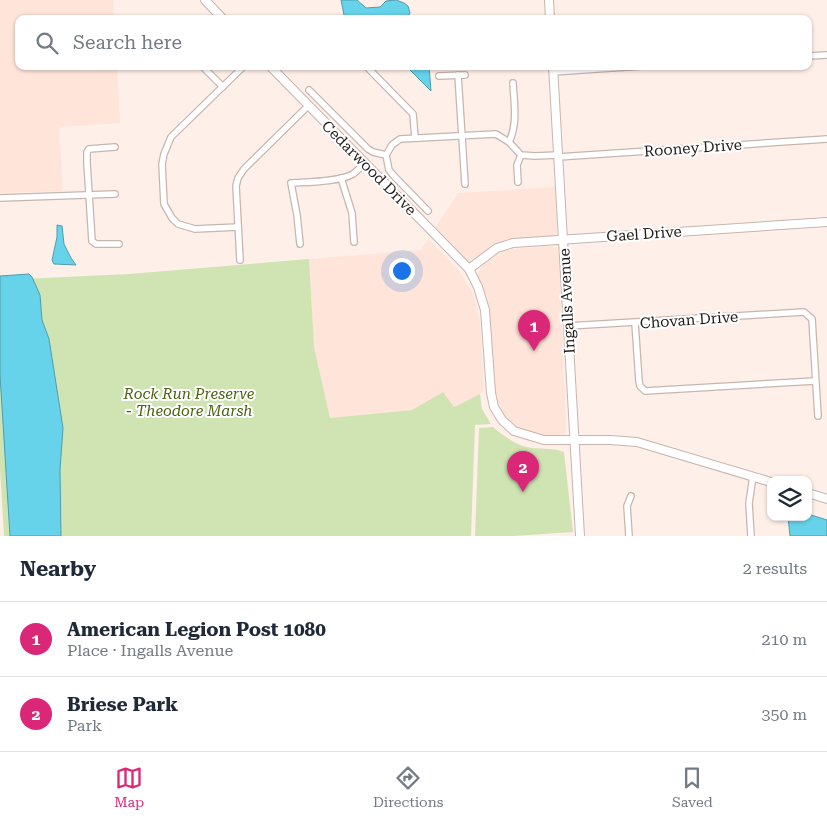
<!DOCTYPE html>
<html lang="en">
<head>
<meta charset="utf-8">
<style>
  body { margin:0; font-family:"Roboto Serif",serif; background:#f6f6f7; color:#1f2937 }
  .controls { position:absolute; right:15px; bottom:15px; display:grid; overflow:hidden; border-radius:10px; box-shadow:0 1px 4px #0004 }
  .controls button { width:45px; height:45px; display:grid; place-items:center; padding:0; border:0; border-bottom:1px solid #e0e1e3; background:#fff; color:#1f2937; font:25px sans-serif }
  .you { position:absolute; left:401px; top:270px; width:18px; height:18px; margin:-12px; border:4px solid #fff; border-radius:50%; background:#1a73e8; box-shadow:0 0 0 8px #1a73e833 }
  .badge { display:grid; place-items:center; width:32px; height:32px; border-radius:50%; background:#db2777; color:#fff; font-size:16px; font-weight:700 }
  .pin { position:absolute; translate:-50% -41px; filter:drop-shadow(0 1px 2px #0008) }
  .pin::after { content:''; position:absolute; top:26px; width:18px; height:15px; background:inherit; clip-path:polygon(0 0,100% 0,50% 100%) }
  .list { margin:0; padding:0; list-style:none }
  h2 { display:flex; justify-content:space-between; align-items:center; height:65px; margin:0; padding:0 20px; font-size:21px }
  h2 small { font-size:16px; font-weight:400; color:#747a83 }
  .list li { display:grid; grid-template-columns:32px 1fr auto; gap:15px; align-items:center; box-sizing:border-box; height:75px; padding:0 20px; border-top:1px solid #e0e1e3 }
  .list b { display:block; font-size:19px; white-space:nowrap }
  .list p { margin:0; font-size:16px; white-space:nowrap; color:#747a83 }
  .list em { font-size:16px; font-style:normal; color:#747a83 }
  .icon { flex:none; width:28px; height:28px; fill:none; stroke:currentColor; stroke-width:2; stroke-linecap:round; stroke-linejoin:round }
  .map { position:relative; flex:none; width:827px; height:536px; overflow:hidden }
  .search { position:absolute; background:#fff; box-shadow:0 1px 4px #0004; left:15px; right:15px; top:15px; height:55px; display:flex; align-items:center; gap:12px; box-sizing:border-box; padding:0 18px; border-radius:10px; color:#747a83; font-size:19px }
  .sheet { height:215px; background:#fff }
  nav { display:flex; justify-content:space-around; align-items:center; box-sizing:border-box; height:70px; border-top:1px solid #e0e1e3; background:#fff; font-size:14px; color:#747a83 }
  nav a { display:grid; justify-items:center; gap:2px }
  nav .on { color:#db2777 }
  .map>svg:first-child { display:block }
</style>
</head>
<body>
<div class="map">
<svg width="827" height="536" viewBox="0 0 827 536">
  <rect width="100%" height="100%" fill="#feefe9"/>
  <!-- built -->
  <g fill="#fee4d9">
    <path d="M0 0H113L114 19H19V66H117L120 123 59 127 63 191 0 193Z"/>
    <path d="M555 187 557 228V233L554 237 514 240 475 262H468L464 261 434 230 458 193Z"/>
    <path d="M428 239 459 271 474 295 480 321 484 390 480 394 453 407 443 392 412 410 330 418 314 347 309 259 421 250Z"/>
    <path d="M550 246 557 248 559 254 566 428 565 433 562 436 550 438 516 428 508 422 500 410 495 391 489 308 485 292 477 276 480 269 488 261 504 251 512 249Z"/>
  </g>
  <!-- green -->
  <g fill="#d0e4b3">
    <path d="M309 259 314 347 330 418 412 410 443 392 454 407 480 394 482 409 491 424 475 425 471 536H4L0 469V280L129 274Z"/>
    <path d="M493 427C505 437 517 446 532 448 543 449 554 448 564 452L573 532 514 536H475L479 428Z"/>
  </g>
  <!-- water -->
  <g fill="#66d3ea" stroke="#519cab">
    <path d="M341 0H357L366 8 380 7 386 1 396 0 404 3 408 6 410 13 406 19H349L344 15Z"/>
    <path d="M406 66H429L431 91Z"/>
    <path d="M57 225 62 226 64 244 71 258 76 265 54 264 52 260 57 237Z"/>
    <path d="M29 274 32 277 40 295 42 320 49 339 63 428 60 470 61 536H10L0 375V276Z"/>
    <path d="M808 514 827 520V536H790L788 517H808Z"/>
  </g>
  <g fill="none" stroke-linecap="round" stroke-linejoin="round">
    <defs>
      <g id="street">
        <path d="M808 56 827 55"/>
        <path d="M202 66 223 87"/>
        <path d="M366 66 413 114 415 138"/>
        <path d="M553 72 642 66"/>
        <path d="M458 75 465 184"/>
        <path d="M439 76 465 75"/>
        <path d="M309 90 368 149 373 152 386 155"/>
        <path d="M509 142C518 124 514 102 513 83"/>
        <path d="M115 147 89 149 87 152V163L92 241 96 244H119"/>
        <path d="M386 155 392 145 400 139 496 134 509 142 521 155 535 156 558 155"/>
        <path d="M386 155 389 170 394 176 428 211"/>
        <path d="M558 157 827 139"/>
        <path d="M341 178 352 213 354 242"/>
        <path d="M518 182 517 165 521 155"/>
        <path d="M0 198 115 194"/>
        <path d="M238 227 195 229 178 224 172 218 164 204 162 164 164 154 171 137 244 66"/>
        <path d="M300 244 297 215 291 183C306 182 340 182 353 174 357 171 361 167 365 163"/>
        <path d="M240 260 236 186 238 178 244 169 308 106"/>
        <path d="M635 323 639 381 640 386 645 391 815 381"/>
        <path d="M568 326 804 312 812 319 818 416"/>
        <path d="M629 536 627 506 631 496"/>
        <path d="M751 536 749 503 753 476"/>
      </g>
      <g id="secondary">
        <path d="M205 0 223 19"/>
        <path d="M549 0 550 19"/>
        <path d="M270 66 469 269 478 287 485 310 491 393 494 407 502 420 514 431 544 440H610L637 442 771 482"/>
        <path d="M553 66 580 536"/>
        <path d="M469 269 497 248 513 243 827 222"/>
        <path d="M808 493 827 499"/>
      </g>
    </defs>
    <!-- street casing -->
    <use href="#street" stroke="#c7b5ae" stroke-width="8"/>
    <!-- secondary casing -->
    <use href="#secondary" stroke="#c7b5ae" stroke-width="10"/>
    <!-- street -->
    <use href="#street" stroke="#fff" stroke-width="5.5"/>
    <!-- secondary -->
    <use href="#secondary" stroke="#fff" stroke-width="8"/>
  </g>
  <g text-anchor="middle" stroke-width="4" stroke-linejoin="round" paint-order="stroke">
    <!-- street labels -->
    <g font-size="15" fill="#211b18" stroke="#fff">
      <text transform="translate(693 148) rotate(-4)" y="5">Rooney Drive</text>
      <text transform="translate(369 168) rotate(45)" y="5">Cedarwood Drive</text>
      <text transform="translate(644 234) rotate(-4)" y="5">Gael Drive</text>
      <text transform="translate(567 301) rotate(-93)" y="5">Ingalls Avenue</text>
      <text transform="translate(689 320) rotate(-4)" y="5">Chovan Drive</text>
    </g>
    <!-- park labels -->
    <g font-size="15" font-style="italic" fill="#496110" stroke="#fff">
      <text x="189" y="399">Rock Run Preserve<tspan x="189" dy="17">- Theodore Marsh</tspan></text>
    </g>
  </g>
</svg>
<div class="controls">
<button><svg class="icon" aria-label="layers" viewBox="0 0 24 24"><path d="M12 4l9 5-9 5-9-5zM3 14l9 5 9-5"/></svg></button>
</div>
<div class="you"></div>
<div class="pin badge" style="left:534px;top:351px">1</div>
<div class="pin badge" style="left:523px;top:492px">2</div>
<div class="search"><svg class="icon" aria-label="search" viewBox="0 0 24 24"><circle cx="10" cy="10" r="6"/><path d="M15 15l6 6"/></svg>Search here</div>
</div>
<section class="sheet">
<h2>Nearby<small>2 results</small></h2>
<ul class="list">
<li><span class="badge">1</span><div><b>American Legion Post 1080</b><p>Place · Ingalls Avenue</p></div><em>210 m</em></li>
<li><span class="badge">2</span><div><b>Briese Park</b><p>Park</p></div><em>350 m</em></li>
</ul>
</section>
<nav>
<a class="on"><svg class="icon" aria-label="map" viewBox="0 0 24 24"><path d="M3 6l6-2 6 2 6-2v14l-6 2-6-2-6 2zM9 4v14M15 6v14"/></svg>Map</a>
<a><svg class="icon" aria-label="directions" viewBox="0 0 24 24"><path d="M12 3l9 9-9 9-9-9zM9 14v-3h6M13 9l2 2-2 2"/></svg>Directions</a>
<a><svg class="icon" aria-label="saved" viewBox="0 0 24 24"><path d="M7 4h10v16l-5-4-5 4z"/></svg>Saved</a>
</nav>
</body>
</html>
